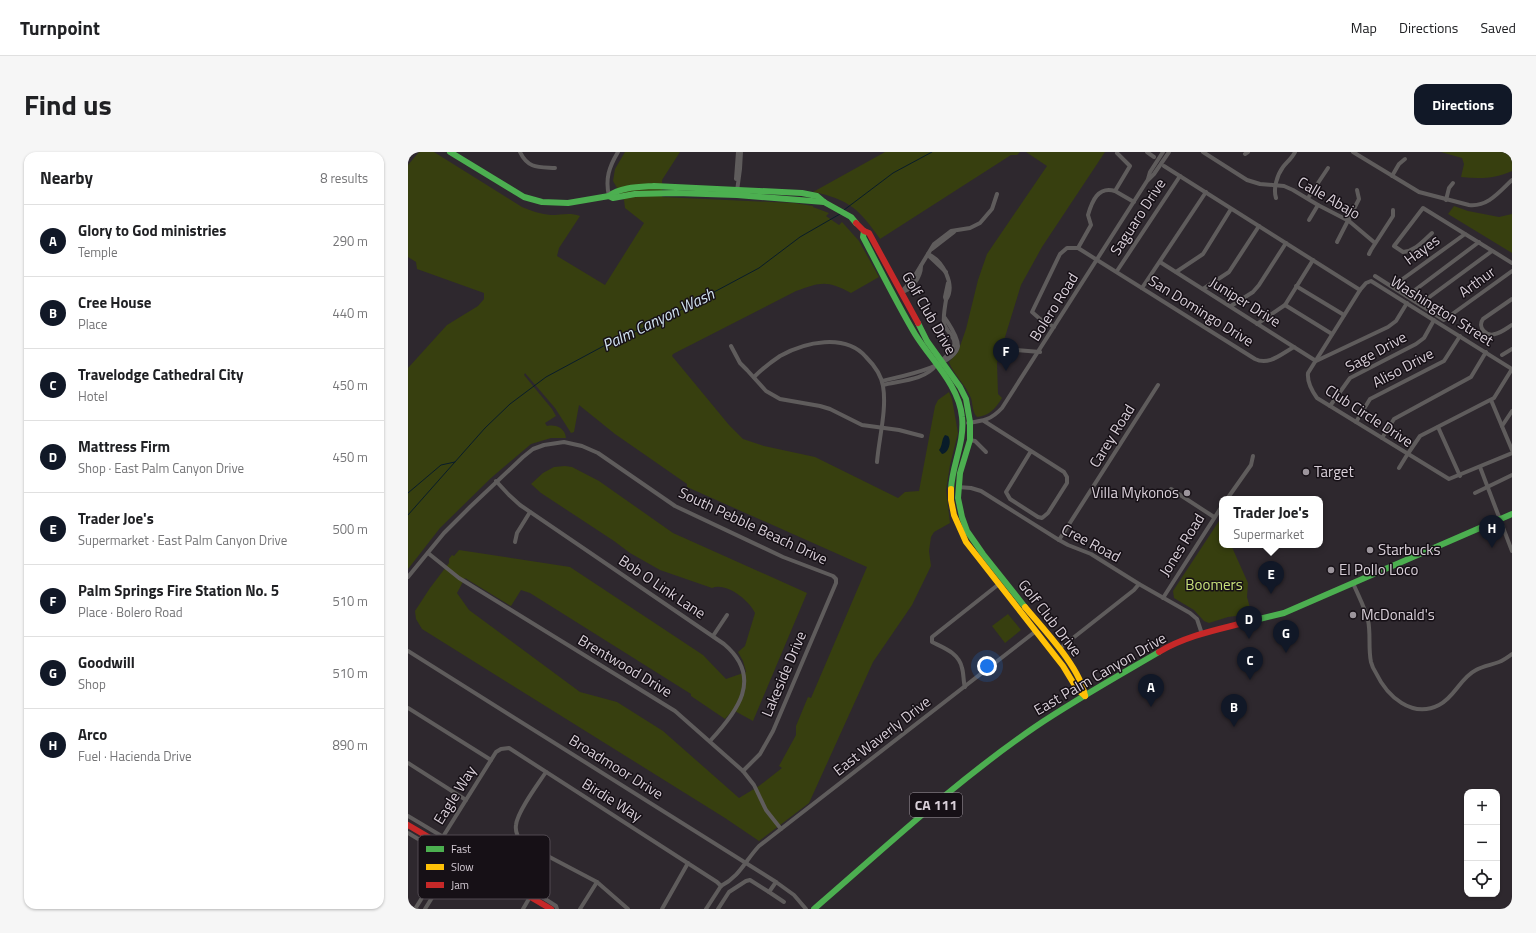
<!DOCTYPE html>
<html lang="en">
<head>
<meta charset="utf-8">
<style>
  body { margin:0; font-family:"Titillium Web",sans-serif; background:#f6f6f6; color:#202124 }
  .controls { position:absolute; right:12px; bottom:12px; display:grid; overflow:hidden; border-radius:8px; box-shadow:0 1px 3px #0004 }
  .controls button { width:36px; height:36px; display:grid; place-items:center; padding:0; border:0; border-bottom:1px solid #e0e0e0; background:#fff; color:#202124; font:20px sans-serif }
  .you { position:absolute; left:579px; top:514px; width:14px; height:14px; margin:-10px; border:3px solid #fff; border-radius:50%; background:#1a73e8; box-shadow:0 0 0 6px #1a73e833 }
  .badge { display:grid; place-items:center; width:26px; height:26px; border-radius:50%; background:#111827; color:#fff; font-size:13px; font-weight:700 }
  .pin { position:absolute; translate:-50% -33px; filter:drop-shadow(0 1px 2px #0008) }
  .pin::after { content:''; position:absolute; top:21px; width:14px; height:12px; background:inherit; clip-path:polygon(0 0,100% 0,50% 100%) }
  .popup { position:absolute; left:811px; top:344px; width:104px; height:52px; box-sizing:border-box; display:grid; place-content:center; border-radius:8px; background:#fff; filter:drop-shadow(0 1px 3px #0005); font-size:13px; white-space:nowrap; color:#757577 }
  .popup b { font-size:15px; color:#202124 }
  .popup::after { content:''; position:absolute; left:50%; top:100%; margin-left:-8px; border:8px solid transparent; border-top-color:#fff }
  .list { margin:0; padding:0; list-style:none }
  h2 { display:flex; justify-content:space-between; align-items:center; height:52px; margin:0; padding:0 16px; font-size:17px }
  h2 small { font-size:13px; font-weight:400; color:#757577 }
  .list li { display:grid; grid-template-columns:26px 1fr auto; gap:12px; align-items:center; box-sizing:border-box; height:72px; padding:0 16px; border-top:1px solid #e0e0e0 }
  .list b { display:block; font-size:15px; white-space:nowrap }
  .list p { margin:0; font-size:13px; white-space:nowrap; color:#757577 }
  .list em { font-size:13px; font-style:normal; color:#757577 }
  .icon { flex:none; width:22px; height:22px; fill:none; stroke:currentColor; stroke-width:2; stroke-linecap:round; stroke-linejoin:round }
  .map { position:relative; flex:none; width:1104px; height:757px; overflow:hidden; border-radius:12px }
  header { display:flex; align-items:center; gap:24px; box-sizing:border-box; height:56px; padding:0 20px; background:#fff; border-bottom:1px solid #e0e0e0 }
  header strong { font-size:19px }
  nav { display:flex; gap:22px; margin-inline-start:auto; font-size:14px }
  .intro { display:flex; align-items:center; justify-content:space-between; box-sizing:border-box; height:96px; padding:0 24px }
  h1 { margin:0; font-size:28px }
  .button { padding:10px 18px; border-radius:12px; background:#111827; color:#fff; font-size:14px; font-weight:700 }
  main { display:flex; gap:24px; padding:0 24px }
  aside { flex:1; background:#fff; border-radius:12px; box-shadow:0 1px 3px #0004 }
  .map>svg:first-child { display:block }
</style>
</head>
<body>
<header>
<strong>Turnpoint</strong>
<nav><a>Map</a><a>Directions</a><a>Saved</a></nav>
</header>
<div class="intro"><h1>Find us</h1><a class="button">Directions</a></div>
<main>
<aside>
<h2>Nearby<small>8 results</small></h2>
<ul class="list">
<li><span class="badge">A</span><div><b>Glory to God ministries</b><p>Temple</p></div><em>290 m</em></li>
<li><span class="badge">B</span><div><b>Cree House</b><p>Place</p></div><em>440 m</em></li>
<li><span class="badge">C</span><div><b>Travelodge Cathedral City</b><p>Hotel</p></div><em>450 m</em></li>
<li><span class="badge">D</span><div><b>Mattress Firm</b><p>Shop · East Palm Canyon Drive</p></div><em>450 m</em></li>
<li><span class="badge">E</span><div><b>Trader Joe's</b><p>Supermarket · East Palm Canyon Drive</p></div><em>500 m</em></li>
<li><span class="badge">F</span><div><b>Palm Springs Fire Station No. 5</b><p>Place · Bolero Road</p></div><em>510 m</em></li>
<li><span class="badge">G</span><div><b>Goodwill</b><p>Shop</p></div><em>510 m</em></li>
<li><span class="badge">H</span><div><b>Arco</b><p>Fuel · Hacienda Drive</p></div><em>890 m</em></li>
</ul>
</aside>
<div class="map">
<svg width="1104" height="757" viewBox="0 0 1104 757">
  <rect width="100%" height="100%" fill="#2e282e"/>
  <!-- green -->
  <g fill="#373f0f">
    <path d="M11 0H26L114 55C123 59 133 62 143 63 153 63 162 60 172 64L151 96 149 104 197 133 236 71 217 56 216 48 205 29 207 17 217 0H272L254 28V45L386 51 405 54V55L421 61 418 64 431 73 434 70 451 89 471 125 443 141C419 128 413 130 388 139L265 202 264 204 321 273 335 287 356 294 407 305 490 346 497 340 511 339 527 254 530 248 541 240 544 247 550 281 542 313 538 338 542 371 526 380 523 385 521 399 523 414 504 453 465 510 401 651 351 689 317 666 14 477 8 467 7 459 22 436 41 411V407L44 403 46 404 51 398 162 415 295 503 318 527 338 520 335 509 330 500 337 494 347 461C341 448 318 430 304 436L252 418 222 401 206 389 133 341 123 332 135 321 146 315 157 314 164 315 191 329 265 381 399 441 345 569 325 558 317 567 283 544V542L122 441 113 438 103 454 57 426 49 441 61 458 172 540 209 550 255 579 331 646 351 634 374 616 371 614 388 583V574L400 545 403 546 459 415 279 335V332L207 282 171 253 166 280 163 281 147 256 117 221 116 223 144 257 148 264 137 271 139 274C148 272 157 276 158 286H143L123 292 83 326 32 376 0 417V216L39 173 70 154 76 147V141L9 117 8 110 0 105V13Z"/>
    <path d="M477 0H612L609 3H603L472 87C452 58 441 47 405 40Z"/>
    <path d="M618 0H697L634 95 613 133 589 211 590 242 594 246C588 256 581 264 569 265 564 260 565 252 563 246 558 233 545 222 541 210L550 200 558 177 570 128 579 102 639 14Z"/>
    <path d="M1033 0H1104V19C1087 27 1071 27 1053 25L1056 12 1054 6Z"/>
    <path d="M1046 54 1060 59 1091 65 1104 62V101L1040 62Z"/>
    <path d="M813 366H814V393H823L840 431 839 445 842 456 839 461 835 463 820 465 801 471 796 469 786 458 766 446 765 439Z"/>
    <path d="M600 462 613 478 597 491 584 474Z"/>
  </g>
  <!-- water -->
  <path fill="#091c2a" d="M537 283 540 284C544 289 541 301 534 302L531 298C535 293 533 288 537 283Z"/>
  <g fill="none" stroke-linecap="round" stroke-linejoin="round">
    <!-- stream -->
    <g stroke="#091c2a" stroke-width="1">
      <path d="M436 58 485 21 524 0"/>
      <path d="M0 341 33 313 47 310"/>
      <path d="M0 363 77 276 102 252 138 225 203 190 250 170 351 116 392 85 432 62"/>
    </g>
    <!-- street -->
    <g stroke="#5f5c5c" stroke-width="4">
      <path d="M112 0C120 17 131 15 147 16"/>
      <path d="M739 0 746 5"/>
      <path d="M795 0 839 28 852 32 876 34 885 38 910 53 941 69 967 91"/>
      <path d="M945 0 1011 40 1061 53C1080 55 1091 40 1104 28"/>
      <path d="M837 2 840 0"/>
      <path d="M756 14 952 138"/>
      <path d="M984 24 991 12 997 7"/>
      <path d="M328 27 330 0"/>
      <path d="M740 27 742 20 755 0"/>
      <path d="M329 39 332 17 333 0"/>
      <path d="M707 39 726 50"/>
      <path d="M201 44C197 27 201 15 210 0"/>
      <path d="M868 46C865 37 869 23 875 15 879 10 884 6 887 0"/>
      <path d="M900 46 920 16"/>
      <path d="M1038 48 1041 36 1045 31"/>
      <path d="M901 68 910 53"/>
      <path d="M1024 81C1015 89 1007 99 995 100L986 94 1015 56 1104 111"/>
      <path d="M929 90 951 47 949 38"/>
      <path d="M670 96 847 207C861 214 873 202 886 195"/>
      <path d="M524 97 546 80"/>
      <path d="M520 102C535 109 548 133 538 148"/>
      <path d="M961 102 963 98 985 64V58"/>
      <path d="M520 103 538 120"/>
      <path d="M752 110 908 209 980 175 988 169 999 151"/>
      <path d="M709 119 772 24"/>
      <path d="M768 120 795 102 823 57"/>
      <path d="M967 124 1036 168 1104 119"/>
      <path d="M888 134 936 163"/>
      <path d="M985 134 1057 82"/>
      <path d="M734 136 798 40"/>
      <path d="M795 137 821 120 851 74"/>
      <path d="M493 140 503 130 526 92 543 79 562 76 572 71 584 57 589 42"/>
      <path d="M493 140C503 139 513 125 513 114"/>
      <path d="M999 144 1071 90"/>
      <path d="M1104 147 1075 167C1069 175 1078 185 1087 182 1093 181 1099 176 1104 173"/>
      <path d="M1012 152 1084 99"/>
      <path d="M877 153 924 182"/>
      <path d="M823 154 845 140 851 133 878 91"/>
      <path d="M849 172 877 153 905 108"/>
      <path d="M646 175 632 167 624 160 652 102 659 96H670L683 73 680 63C684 49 690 34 707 39L722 14 709 1"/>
      <path d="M323 194 332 211 339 218 358 239 372 247 412 254 422 257 454 273 491 278 514 284"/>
      <path d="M608 198 632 200"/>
      <path d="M1094 203 1104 197"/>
      <path d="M534 209C537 204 542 202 545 197 551 186 538 181 536 171 535 164 537 155 538 148L537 145 540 131"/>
      <path d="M1104 217 963 129 958 131 952 138 900 221C899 230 904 239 909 246L1041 327 1104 301"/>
      <path d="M346 225C354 217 363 210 372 204 397 190 437 181 458 205 466 213 473 222 475 234 479 257 471 286 469 310"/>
      <path d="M474 229C490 225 548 214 550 194 550 185 542 174 537 166"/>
      <path d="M475 233C491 229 518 228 528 213"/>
      <path d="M1083 248 1104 298"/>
      <path d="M922 254 942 226 1008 192 1016 186 1026 168"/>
      <path d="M576 269 656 320 659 325V331L640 361 634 366 630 365 602 347 598 340 623 299"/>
      <path d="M948 270 962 247 1036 209 1052 184"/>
      <path d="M560 271C575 269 583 268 594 256L739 29 746 22 761 0"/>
      <path d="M1094 274 1104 259"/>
      <path d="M1030 275 1052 324"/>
      <path d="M974 286 986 267 1063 225 1078 200"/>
      <path d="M562 288 567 289 578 300"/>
      <path d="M1072 315 1104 399"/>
      <path d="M991 316 999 303 1012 284 1086 246 1104 217"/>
      <path d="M88 329 101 343 112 353 316 492C356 526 329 560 302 589"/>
      <path d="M550 335 563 336 573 339 651 388 660 393 683 402 731 432 782 461 789 467 794 482"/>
      <path d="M763 337 806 365"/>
      <path d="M1067 341 1104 323"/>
      <path d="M819 347 843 313 845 304"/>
      <path d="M651 388 750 233"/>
      <path d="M107 390 109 381 122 360"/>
      <path d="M20 401 51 426 267 559 335 619 346 633 358 658 373 677"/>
      <path d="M0 425 36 381 62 355 115 305 125 297 136 293 156 290 174 294 190 301 267 354 375 405 425 424 428 427V431L365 579 352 602 335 619"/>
      <path d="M945 431C950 443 957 456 960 468 963 482 960 496 963 510 964 514 966 518 968 521 979 544 1004 567 1031 553 1047 545 1052 526 1068 518 1075 514 1083 513 1091 510 1096 508 1100 505 1104 502"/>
      <path d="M755 446 814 354"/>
      <path d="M305 484 319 463"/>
      <path d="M651 497 726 438 731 432"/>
      <path d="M0 499 368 730 386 743 398 757"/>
      <path d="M557 535C555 529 556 522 554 516 551 501 536 496 524 490V485L591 432"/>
      <path d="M0 556 83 608"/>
      <path d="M0 611 58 648"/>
      <path d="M138 620C130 632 109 660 108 673 107 680 110 686 115 691L189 730 220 757"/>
      <path d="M0 664 109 729 148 754 149 757"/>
      <path d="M0 681C8 686 28 696 31 704 32 708 32 712 32 717L7 757"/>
      <path d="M31 691 88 600 93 597 101 596 309 730 313 734"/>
      <path d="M313 734C332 724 337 709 351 694L628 479"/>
      <path d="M361 740 376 750"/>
      <path d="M67 742 80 720"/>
      <path d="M17 757 51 702"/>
      <path d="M115 757 122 745"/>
      <path d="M172 757 189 730"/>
      <path d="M254 757 280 711"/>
      <path d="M298 757 313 734"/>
      <path d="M310 757 321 740 338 729 342 728 361 740 368 730"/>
    </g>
    <!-- fast -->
    <g stroke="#4caf50" stroke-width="6">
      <path d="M42 0 116 45 134 50 160 51 201 44C212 35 232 35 246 34L394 41 409 44 416 50 443 65 448 71"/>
      <path d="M201 44 205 46 227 42 268 41 329 43 416 50"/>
      <path d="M456 79 455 85C472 117 488 150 507 182 523 208 551 233 554 265 557 290 544 313 543 337"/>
      <path d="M510 171 519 189 552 235 558 247 562 270V288L552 321 550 346 554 365 559 379 575 402 617 455"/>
      <path d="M843 469 876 461 1104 362"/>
      <path d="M406 757C478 695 548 629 627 575 667 548 710 524 751 500"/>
    </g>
    <!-- slow -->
    <g stroke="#ffc107" stroke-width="6">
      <path d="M543 337V348L546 363 558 390 655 514 669 537 677 544"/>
      <path d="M617 455C636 478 672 515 677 544"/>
    </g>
    <!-- jam -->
    <g stroke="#c62828" stroke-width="6">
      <path d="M448 71 456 79 461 81 510 171"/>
      <path d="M751 500C779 483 813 477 843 469"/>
      <path d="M0 673 143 757"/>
    </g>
  </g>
  <!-- markers -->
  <g fill="#9c959c" stroke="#161016" stroke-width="1.5">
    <circle cx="898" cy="320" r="4"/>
    <circle cx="779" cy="341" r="4"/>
    <circle cx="962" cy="398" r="4"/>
    <circle cx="923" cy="418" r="4"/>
    <circle cx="945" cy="463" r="4"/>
  </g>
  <g text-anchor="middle" stroke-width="3" stroke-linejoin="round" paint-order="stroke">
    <!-- shield labels -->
    <rect fill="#161016" stroke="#9e969e" stroke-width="1" x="502" y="641" width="52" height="24" rx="3"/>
    <g font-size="14" font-weight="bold" fill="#d8cfd8">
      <text x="528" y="658">CA 111</text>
    </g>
    <!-- street labels -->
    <g font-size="15" fill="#d8cfd8" stroke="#161016">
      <text transform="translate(921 46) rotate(30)" y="5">Calle Abajo</text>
      <text transform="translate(730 65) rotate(-57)" y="5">Saguaro Drive</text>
      <text transform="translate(1014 98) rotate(-36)" y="5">Hayes</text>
      <text transform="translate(1069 130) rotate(-36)" y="5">Arthur</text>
      <text transform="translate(837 150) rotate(32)" y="5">Juniper Drive</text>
      <text transform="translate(646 155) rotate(-58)" y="5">Bolero Road</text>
      <text transform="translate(793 159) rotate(32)" y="5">San Domingo Drive</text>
      <text transform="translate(1034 159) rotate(32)" y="5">Washington Street</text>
      <text transform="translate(521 161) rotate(60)" y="5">Golf Club Drive</text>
      <text transform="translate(968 200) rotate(-29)" y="5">Sage Drive</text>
      <text transform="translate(995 216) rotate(-28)" y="5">Aliso Drive</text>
      <text transform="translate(961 264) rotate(33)" y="5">Club Circle Drive</text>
      <text transform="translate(704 284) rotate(-58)" y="5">Carey Road</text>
      <text transform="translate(345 374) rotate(25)" y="5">South Pebble Beach Drive</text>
      <text transform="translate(683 391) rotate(28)" y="5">Cree Road</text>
      <text transform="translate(774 393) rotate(-58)" y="5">Jones Road</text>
      <text transform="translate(254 435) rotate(34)" y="5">Bob O Link Lane</text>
      <text transform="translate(642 466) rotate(52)" y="5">Golf Club Drive</text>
      <text transform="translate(217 514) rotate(31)" y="5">Brentwood Drive</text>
      <text transform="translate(376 522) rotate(-67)" y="5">Lakeside Drive</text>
      <text transform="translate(692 522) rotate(-30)" y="5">East Palm Canyon Drive</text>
      <text transform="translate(474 584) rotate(-38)" y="5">East Waverly Drive</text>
      <text transform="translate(208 615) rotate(32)" y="5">Broadmoor Drive</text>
      <text transform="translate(47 643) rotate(-58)" y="5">Eagle Way</text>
      <text transform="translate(204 648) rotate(32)" y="5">Birdie Way</text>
    </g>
    <!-- poi labels -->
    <g font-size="15" fill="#d8cfd8" stroke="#161016" text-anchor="start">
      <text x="906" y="325">Target</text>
      <text x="771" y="346" text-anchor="end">Villa Mykonos</text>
      <text x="970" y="403">Starbucks</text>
      <text x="931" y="423">El Pollo Loco</text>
      <text x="953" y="468">McDonald's</text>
    </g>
    <!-- park labels -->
    <g font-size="15" fill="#c8e17a" stroke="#161016">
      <text x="806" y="438">Boomers</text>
    </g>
    <!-- water labels -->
    <g font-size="16" font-style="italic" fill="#d1e3f0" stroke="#161016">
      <text transform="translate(250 167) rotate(-26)" y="6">Palm Canyon Wash</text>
    </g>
  </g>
  <!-- legend -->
  <rect x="10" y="683" width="132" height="64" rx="6" fill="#161016" stroke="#504950" stroke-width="1"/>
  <rect x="18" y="694" width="18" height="6" fill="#4caf50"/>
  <rect x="18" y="712" width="18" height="6" fill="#ffc107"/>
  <rect x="18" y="730" width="18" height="6" fill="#c62828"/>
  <g font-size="11" fill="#d8cfd8">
    <text x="43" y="701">Fast</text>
    <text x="43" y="719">Slow</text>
    <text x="43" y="737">Jam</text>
  </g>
</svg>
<div class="controls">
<button>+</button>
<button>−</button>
<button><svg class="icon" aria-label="locate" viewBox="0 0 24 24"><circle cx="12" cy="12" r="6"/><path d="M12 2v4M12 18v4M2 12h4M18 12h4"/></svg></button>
</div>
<div class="you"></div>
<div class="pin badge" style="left:743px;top:555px">A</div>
<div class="pin badge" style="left:826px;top:575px">B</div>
<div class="pin badge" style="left:842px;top:528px">C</div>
<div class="pin badge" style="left:841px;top:487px">D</div>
<div class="pin badge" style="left:863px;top:442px">E</div>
<div class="popup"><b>Trader Joe's</b>Supermarket</div>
<div class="pin badge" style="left:598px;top:219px">F</div>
<div class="pin badge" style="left:878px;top:501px">G</div>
<div class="pin badge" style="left:1084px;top:396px">H</div>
</div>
</main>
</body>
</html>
